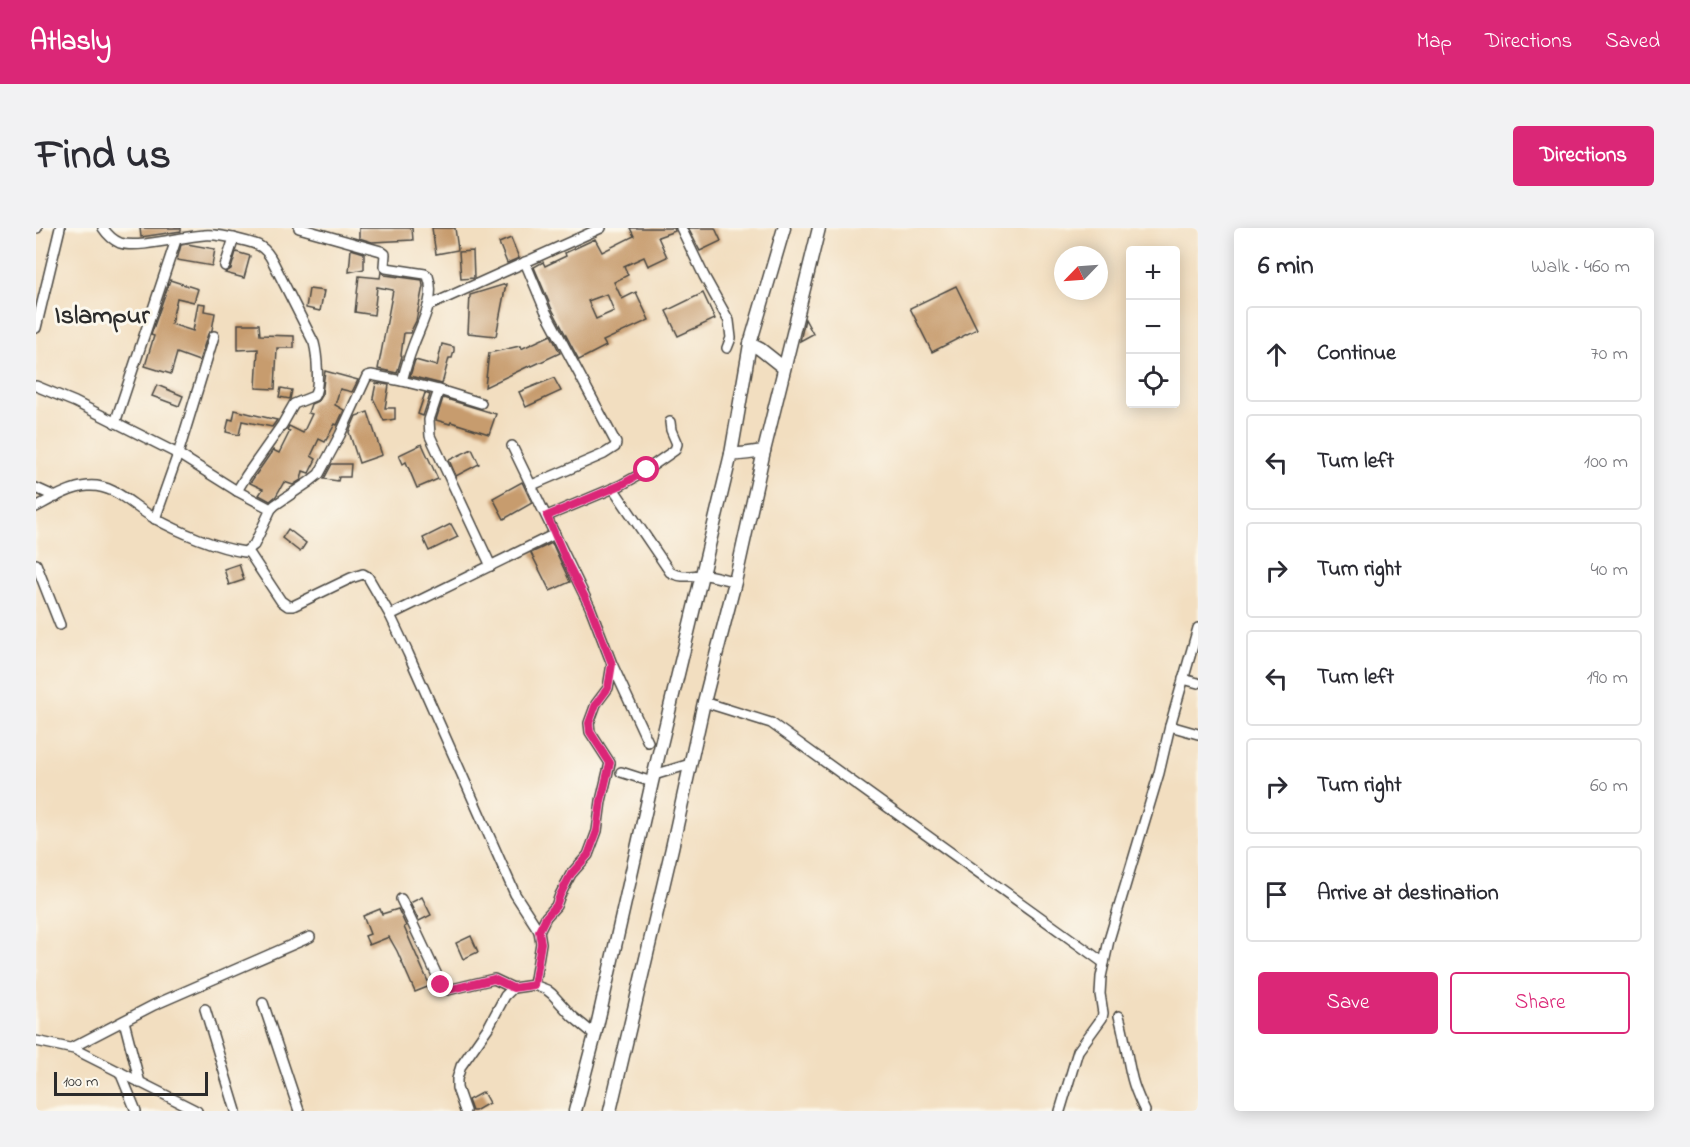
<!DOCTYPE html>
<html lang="en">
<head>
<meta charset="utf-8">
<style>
  body { margin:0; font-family:"Indie Flower",sans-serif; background:#f2f2f3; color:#2b2b33 }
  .controls { position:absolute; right:18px; top:18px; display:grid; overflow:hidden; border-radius:6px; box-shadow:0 3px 15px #0003 }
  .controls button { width:54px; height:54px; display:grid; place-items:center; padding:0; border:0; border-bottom:2px solid #e1e1e2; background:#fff; color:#2b2b33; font:30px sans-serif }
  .compass { position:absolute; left:1018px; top:18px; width:54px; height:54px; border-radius:50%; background:#fff; box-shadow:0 3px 15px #0003; rotate:245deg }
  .scale { position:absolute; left:18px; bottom:15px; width:154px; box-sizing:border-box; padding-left:6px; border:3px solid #2b2b2b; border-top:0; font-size:16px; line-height:21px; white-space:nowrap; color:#2b2b2b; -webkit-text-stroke:4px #fbf7ec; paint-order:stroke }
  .stop { position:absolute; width:18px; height:18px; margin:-14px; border:4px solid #db2777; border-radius:50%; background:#fff }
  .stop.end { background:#db2777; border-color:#fff; box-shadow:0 2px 6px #0008 }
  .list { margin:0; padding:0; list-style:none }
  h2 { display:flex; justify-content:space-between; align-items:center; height:78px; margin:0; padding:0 24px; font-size:26px }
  h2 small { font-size:20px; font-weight:400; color:#7c7c81 }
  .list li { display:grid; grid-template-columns:39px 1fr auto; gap:18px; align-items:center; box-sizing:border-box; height:96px; margin:0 12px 12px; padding:0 12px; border:2px solid #e1e1e2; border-radius:6px }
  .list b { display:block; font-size:22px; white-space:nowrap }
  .list em { font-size:20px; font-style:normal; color:#7c7c81 }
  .actions { display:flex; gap:12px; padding:18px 24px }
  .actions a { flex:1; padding:14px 0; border:2px solid #db2777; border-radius:6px; text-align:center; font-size:21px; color:#db2777 }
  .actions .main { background:#db2777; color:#fff }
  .icon { flex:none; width:33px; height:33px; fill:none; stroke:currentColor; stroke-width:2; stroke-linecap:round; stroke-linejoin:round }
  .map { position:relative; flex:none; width:1162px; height:883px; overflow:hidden; border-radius:6px }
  header { display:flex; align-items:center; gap:36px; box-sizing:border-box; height:84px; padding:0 30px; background:#db2777; color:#fff }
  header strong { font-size:28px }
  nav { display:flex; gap:33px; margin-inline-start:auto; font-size:21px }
  .intro { display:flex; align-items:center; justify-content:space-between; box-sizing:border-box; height:144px; padding:0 36px }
  h1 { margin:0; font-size:42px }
  .button { padding:15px 27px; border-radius:6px; background:#db2777; color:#fff; font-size:21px; font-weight:700 }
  main { display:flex; gap:36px; padding:0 36px }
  aside { flex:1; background:#fff; border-radius:6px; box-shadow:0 3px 15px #0003 }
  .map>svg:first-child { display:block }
</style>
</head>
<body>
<header>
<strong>Atlasly</strong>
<nav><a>Map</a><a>Directions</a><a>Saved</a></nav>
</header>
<div class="intro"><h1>Find us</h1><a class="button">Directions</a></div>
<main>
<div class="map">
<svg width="1162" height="883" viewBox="0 0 1162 883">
  <rect width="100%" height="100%" fill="#fbf7ec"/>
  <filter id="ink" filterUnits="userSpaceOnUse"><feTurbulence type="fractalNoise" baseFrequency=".0167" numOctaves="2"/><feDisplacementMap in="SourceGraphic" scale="12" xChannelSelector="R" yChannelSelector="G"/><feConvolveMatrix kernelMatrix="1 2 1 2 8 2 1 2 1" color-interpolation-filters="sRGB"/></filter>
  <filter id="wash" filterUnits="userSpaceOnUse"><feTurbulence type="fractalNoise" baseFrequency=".008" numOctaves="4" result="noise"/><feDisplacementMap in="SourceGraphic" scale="24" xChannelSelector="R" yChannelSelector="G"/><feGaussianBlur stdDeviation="1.35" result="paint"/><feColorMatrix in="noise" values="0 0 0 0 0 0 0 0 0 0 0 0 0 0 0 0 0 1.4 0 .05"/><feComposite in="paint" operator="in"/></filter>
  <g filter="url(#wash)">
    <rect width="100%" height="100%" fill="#f2dec0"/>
    <g id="blocks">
      <!-- building -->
      <g fill="#c79c6e" fill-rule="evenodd">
        <path d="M104 0H145V3L105 9Z"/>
        <path d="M323 0H376L377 12 336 14 323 10Z"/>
        <path d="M396 0H419L422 22 400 26Z"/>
        <path d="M594 0H638L639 3 622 9 631 29 612 38 608 29 588 38 592 47 578 54 586 71 600 64 613 92 567 113 570 118 543 132 515 79 498 39 507 34 509 38 530 28 529 25 559 11 566 24 598 8ZM571 66 578 83 560 91 552 73Z"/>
        <path d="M652 0H679L685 13 664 23Z"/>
        <path d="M475 10 483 30 471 35 463 15Z"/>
        <path d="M151 16 179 21 176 38 141 32 145 17Z"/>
        <path d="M315 21 328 25V41L313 44Z"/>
        <path d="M437 23 438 50 425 51 423 24Z"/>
        <path d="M200 24 214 28 208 50 189 45 195 41Z"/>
        <path d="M345 44 349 47 386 52 387 58 380 93 376 101 375 105H368L365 127 366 128 361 145 342 141 357 62 341 59 338 87 319 84 323 48 344 50Z"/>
        <path d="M134 52 162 61 158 74 141 70 135 96 157 103 162 75 169 76 168 83 179 85 176 102 172 106 163 133 141 125 135 146 109 138 118 108 115 107Z"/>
        <path d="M470 56 460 108 432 105 434 67Z"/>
        <path d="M920 58 941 101 896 124 874 80Z"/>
        <path d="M273 61 288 63 284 83 270 80Z"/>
        <path d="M667 65 679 91 642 108 630 83Z"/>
        <path d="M769 91 777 106 764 113Z"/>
        <path d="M202 96H223L224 107 258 108V120H241L239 161 220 160 222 121 202 122Z"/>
        <path d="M515 107 524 125 496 138 495 137 449 159 453 125 484 118 485 121Z"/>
        <path d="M406 116 418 119V123L416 130H413L406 156 374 148 379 132 401 138Z"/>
        <path d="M289 143 322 152 316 164 304 161 299 177 308 182 301 197 299 196 289 214 283 211 275 228 280 231 273 245 267 243 265 252 257 257 248 254 240 268 234 273 223 267 227 261 214 255 237 222 243 225 254 203 251 202 253 198 267 205 276 186 272 185 275 176 282 173 286 166Z"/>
        <path d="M518 150 525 163 490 179 483 164Z"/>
        <path d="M340 155 353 157 349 180H359V191L348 193 337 170Z"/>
        <path d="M121 157 147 168 143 178 116 168Z"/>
        <path d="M245 160 256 162 254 171 243 169Z"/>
        <path d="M389 165 394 167 387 188 382 186Z"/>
        <path d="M407 170 460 186 453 206 415 194 414 196 400 192Z"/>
        <path d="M199 182 215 186 241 192 236 199 206 193 203 207 190 204 193 191 197 192Z"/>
        <path d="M332 184 346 227 323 235 313 204 320 188Z"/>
        <path d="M386 216 402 251 381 260 370 234 367 236 363 227Z"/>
        <path d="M436 221 443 236 420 248 413 232Z"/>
        <path d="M296 236H315L314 249H303L302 253 288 251Z"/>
        <path d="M486 254 496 275 468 291 457 270Z"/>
        <path d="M415 296 422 309 393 323 387 310Z"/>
        <path d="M252 301 270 315 264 324 246 310Z"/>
        <path d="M516 315 534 354 514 363 495 325Z"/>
        <path d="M203 336 208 352 193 357 188 341Z"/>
        <path d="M386 669 395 687 383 693 374 675Z"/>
        <path d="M344 681 346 686 362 681 370 698 368 699 394 758 379 764 361 723 353 709 333 717 329 708 334 706 327 688Z"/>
        <path d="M435 708 442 724 427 731 420 715Z"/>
        <path d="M447 864 453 875 439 883H436L432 872Z"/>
      </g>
    </g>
  </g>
  <g filter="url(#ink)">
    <use href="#blocks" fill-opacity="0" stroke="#494641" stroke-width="1.5"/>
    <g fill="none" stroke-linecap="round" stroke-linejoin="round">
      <defs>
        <g id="minor">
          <path d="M0 0H1"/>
          <path d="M67 0C71 6 77 12 84 15 103 21 147 8 168 7 180 6 193 9 205 12 222 16 229 18 237 34L278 115C281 126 284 159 278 168L258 176 246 197 210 248 201 263"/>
          <path d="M263 0 345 23 349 26 348 38 350 40 389 46 392 48C401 71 383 100 376 121 372 131 369 142 366 153"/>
          <path d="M645 0 668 48 693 93 695 110 691 120"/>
          <path d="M489 34 509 82 580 215 579 219 568 226 496 257"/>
          <path d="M189 38 198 10"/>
          <path d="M392 78 565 0"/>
          <path d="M0 100 24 0"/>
          <path d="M0 158 39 174 142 226 201 263 235 281"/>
          <path d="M403 162 393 192 394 208 455 338"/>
          <path d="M79 195 140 12"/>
          <path d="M476 218 554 379 576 436 612 514"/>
          <path d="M0 260 20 269"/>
          <path d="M577 260 634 344C645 351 657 347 669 347 679 348 689 351 699 354"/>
          <path d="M0 279C15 271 35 259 52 258 79 256 96 278 118 290 143 304 181 320 209 324L218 317 235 281 239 277 273 254 283 246 304 207 331 148 335 147 366 153 403 162 445 175"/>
          <path d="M511 288 585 257 603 247 639 222 641 216 635 202 634 194"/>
          <path d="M119 291 142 226 178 108"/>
          <path d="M212 323 245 373 252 378H257L315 350 327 346 332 349 354 387 372 425 479 666 503 703 505 715 498 757"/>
          <path d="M0 336 24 397"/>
          <path d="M354 387 519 306"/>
          <path d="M1147 451 1162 455"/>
          <path d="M668 474 735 495 1068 735"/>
          <path d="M1134 498 1162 506"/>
          <path d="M585 544 616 554"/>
          <path d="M618 547 654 536"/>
          <path d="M365 671 407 760 412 762 458 751 477 760"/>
          <path d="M503 703 510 689 520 678 524 667 535 646 552 627 561 603 565 573 574 535 554 504 553 495 560 476 572 460 576 436"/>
          <path d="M227 775 263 883"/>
          <path d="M169 781 200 883"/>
          <path d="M1083 788C1090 811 1091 835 1098 857 1101 866 1105 875 1109 883"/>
          <path d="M88 793 104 855"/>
          <path d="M0 813 38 821 161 883"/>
          <path d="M35 820 118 777 274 709"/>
          <path d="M84 844 100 883"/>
          <path d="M429 883 421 860V851L425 838 453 798 469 768 477 760 498 757 511 762 516 766 536 788 559 807"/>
          <path d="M1024 883 1042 823 1066 790 1067 785 1064 766 1065 749 1073 712 1123 545 1134 498 1162 400"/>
        </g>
        <g id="tertiary">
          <path d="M714 116 724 121 748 140"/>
          <path d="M695 226 714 116 748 0"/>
          <path d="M539 883 559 807 616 554 695 226C706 227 717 224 728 223"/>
          <path d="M574 883 636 620 668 474 699 354 728 223 783 0"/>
        </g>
      </defs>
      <!-- minor casing -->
      <use href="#minor" stroke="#494641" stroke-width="12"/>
      <!-- tertiary casing -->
      <use href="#tertiary" stroke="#494641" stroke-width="15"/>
      <!-- minor -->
      <use href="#minor" stroke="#fff" stroke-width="9"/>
      <!-- tertiary -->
      <use href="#tertiary" stroke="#fff" stroke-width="12"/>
    </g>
  </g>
  <g fill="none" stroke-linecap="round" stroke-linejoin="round" filter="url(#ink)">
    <!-- route -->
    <path stroke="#db2777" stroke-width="8" d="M405 757 412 762 458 751 477 760 498 757 505 715 503 703 510 689 520 678 524 667 535 646 552 627 561 603 565 573 574 535 554 504 553 495 560 476 572 460 576 436 554 379 530 332 511 288 585 257 611 242"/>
  </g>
  <g text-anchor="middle" stroke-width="6" stroke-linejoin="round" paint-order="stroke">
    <!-- neighbourhood labels -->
    <g font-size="26" font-weight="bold" fill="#2b2b2b" stroke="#fbf7ec">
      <text x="66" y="95">Islampur</text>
    </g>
  </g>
</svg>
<div class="controls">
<button>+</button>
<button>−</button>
<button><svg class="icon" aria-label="locate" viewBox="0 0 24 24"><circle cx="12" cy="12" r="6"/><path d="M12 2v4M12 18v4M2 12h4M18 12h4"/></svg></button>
</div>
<svg class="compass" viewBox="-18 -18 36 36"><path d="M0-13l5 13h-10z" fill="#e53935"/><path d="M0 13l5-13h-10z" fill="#7c7c81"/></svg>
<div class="scale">100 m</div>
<div class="stop" style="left:611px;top:242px"></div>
<div class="stop end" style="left:405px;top:757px"></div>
</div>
<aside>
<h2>6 min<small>Walk · 460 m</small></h2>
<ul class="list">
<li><svg class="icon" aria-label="ahead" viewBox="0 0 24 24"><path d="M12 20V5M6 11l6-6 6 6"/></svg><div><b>Continue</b></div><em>70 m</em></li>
<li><svg class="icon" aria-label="left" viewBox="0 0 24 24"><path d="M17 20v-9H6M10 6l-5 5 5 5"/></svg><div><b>Turn left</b></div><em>100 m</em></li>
<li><svg class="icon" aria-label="right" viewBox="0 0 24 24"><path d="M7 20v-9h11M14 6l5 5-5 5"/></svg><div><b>Turn right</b></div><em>40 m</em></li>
<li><svg class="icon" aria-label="left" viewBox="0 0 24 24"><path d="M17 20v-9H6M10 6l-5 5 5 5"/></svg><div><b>Turn left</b></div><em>190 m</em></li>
<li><svg class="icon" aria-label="right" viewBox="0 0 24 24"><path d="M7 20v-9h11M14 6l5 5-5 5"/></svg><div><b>Turn right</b></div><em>60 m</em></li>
<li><svg class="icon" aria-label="arrive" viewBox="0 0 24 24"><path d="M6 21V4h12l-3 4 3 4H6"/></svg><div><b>Arrive at destination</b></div></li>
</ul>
<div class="actions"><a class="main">Save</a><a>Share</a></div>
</aside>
</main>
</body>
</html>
